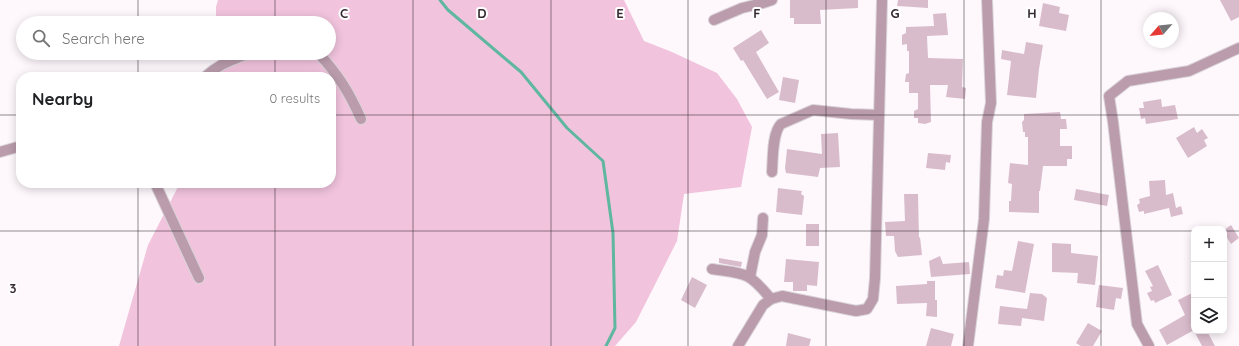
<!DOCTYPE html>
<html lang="en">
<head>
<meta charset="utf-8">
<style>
  body { margin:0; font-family:Quicksand,sans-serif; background:#f2f2f2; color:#202124 }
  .controls { position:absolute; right:12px; bottom:12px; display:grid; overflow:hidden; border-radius:8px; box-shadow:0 2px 10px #0003 }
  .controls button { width:36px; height:36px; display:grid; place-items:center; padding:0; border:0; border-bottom:1px solid #e0e0e0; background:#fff; color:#202124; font:20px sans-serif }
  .compass { position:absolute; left:1143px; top:12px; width:36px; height:36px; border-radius:50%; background:#fff; box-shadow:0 2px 10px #0003; rotate:242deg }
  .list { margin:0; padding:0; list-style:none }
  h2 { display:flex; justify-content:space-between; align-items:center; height:52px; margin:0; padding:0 16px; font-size:17px }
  h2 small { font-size:13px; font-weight:400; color:#757577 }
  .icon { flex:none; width:22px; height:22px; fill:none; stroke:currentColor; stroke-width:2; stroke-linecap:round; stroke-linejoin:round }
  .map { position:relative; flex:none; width:1239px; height:346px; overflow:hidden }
  .search { position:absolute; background:#fff; box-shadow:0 2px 10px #0003; left:16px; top:16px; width:320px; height:44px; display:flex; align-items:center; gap:10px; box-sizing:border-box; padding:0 14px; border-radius:22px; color:#757577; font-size:15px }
  .panel { position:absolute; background:#fff; box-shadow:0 2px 10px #0003; left:16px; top:72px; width:320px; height:116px; border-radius:16px }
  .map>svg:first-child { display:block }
</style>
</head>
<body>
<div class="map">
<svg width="1239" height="346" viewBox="0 0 1239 346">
  <rect width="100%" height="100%" fill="#fef8fc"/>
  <!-- green -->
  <path fill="#f1c3dd" d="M218 0H624L644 41 672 52 717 73 737 99 752 127 741 187 684 194 677 241 636 322 615 346H119L148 245 180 183H331V77H217V53H329V23H216V7Z"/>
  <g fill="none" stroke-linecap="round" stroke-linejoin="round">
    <!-- stream -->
    <path stroke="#5fb7a0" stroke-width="3" d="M440 0 448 10 521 72 567 128 603 161 613 233 615 328 606 346"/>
  </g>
  <!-- building -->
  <g fill="#d9bccc">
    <path d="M790 0H858V8L820 10 821 24H794V18H790Z"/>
    <path d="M898 0H928V8L897 6Z"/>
    <path d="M1220 0H1239V17L1231 21Z"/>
    <path d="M1043 3 1060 7 1059 13 1069 15 1066 31 1039 26Z"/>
    <path d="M946 13 948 35 927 36 928 58 963 59 962 87 966 88 965 99 946 97 948 85H930L931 122 925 124 918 123V118H914V111L918 109V93H909V82H905L906 74 909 73V51H907V44L902 45V35L906 33V27L934 26 933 14Z"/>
    <path d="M761 30 769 43 756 52 779 92 767 99 743 60 741 61 733 48Z"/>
    <path d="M1026 42 1043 45 1039 69 1036 98 1007 95 1011 61 1001 59 1002 50 1024 54Z"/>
    <path d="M783 77 799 80 795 103 779 100Z"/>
    <path d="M1161 99 1162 107 1175 105 1178 119 1146 124 1145 118 1141 119 1139 108H1144L1143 102Z"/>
    <path d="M1060 112 1061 119H1066L1067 129H1060V146H1072V159H1067V166H1043L1040 191H1039V213L1009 212V201H1011L1012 184 1008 183 1010 163 1028 165V137H1025V132H1023L1022 122 1024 120V114Z"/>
    <path d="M1194 127 1197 133 1202 129 1208 138 1204 140 1207 146 1188 158 1176 138Z"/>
    <path d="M838 133 840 167 820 168 818 177 786 173 785 168 787 149 822 154 821 134Z"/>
    <path d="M928 153 951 155 950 163 946 162 945 170 926 168Z"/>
    <path d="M1165 180 1166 195 1173 193 1176 208 1181 206 1183 214 1171 217 1169 208 1144 214V211L1139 212 1137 205 1140 203 1139 199 1150 196 1149 181Z"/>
    <path d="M778 188 802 191 801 194 804 196 802 215 776 212Z"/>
    <path d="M1076 189 1109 195 1107 206 1074 200Z"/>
    <path d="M904 194H918L919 238 920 237 922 255 898 257 895 251 894 236H886L885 222 905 221Z"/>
    <rect x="806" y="224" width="13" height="22"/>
    <path d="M1231 225 1239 238 1231 244 1224 233V230Z"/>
    <path d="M1018 241 1034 244 1025 293 995 288 997 275 1003 276 1004 270 1012 271Z"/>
    <path d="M1052 243 1071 244V253L1098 256 1095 285 1077 283 1078 273 1052 272Z"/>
    <path d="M940 256 943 264 969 262 970 274 931 277 929 261Z"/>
    <path d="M719 258 742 262 741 267 719 263Z"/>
    <path d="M786 259 819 262 817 286 807 285V291H793V282H784Z"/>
    <path d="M1158 265 1172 295 1155 303 1154 300 1151 301 1147 293 1152 291 1150 287 1153 286 1145 271Z"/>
    <path d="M692 277 707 285 695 308 681 300Z"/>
    <path d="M927 281H935V300H937V317L926 316 927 303 897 304 896 286 927 284Z"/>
    <path d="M1099 285 1123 288 1121 299 1116 298 1114 310 1096 307Z"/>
    <path d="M1194 292V330L1167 345 1159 330 1185 315 1178 300Z"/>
    <path d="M1030 293 1042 294 1047 298 1044 321 1022 318 1021 326 998 324 1000 306 1027 309Z"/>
    <path d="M1088 323 1102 331 1093 346H1081L1076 343Z"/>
    <path d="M931 328 954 334 951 346H926Z"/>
    <path d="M1194 331H1207L1215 346H1202Z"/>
    <path d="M788 333 811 339 809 346H786Z"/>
  </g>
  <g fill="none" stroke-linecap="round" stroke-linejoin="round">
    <defs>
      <g id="street">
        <path d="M714 20 742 8 763 3 772 0"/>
        <path d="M318 53C338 74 349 92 361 119"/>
        <path d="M205 77C220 63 231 61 249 53"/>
        <path d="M0 152 21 146"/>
        <path d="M772 172C773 159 772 133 781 124L813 110 851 114 879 115"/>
        <path d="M155 183 199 278"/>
        <path d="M712 269C745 274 748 271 771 299"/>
        <path d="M750 277 755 252 762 235 763 218"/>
        <path d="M738 346 763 305 771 299 782 296 856 311 867 309 873 299 875 278 882 0"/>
        <path d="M968 346 984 219 987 122 991 103 987 0"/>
        <path d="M1149 346 1137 324 1113 122 1109 96 1128 81 1189 71 1239 48"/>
      </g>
    </defs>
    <!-- street casing -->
    <use href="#street" stroke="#dad3d8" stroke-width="12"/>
    <!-- street -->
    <use href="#street" stroke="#ba9cad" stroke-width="10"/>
  </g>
  <!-- grid -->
  <path fill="none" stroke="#382c33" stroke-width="1" stroke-opacity="0.55" d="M138 0V23M275 0V23M413 0V346M551 0V346M688 0V346M826 0V346M964 0V346M1101 0V346M138 53V77M275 53V77M0 115H21M331 115H1239M138 183V346M275 183V346M0 231H1194M1224 231H1239"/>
  <g font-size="13" text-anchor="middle" font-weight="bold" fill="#382c33" stroke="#fff" stroke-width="4" stroke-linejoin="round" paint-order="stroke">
    <text x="344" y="18">C</text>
    <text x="482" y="18">D</text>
    <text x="620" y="18">E</text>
    <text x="757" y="18">F</text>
    <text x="895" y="18">G</text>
    <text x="1032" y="18">H</text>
    <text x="13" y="293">3</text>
  </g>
</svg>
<div class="controls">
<button>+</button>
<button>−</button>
<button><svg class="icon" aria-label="layers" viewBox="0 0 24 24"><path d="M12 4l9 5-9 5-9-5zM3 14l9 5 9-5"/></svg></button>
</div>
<svg class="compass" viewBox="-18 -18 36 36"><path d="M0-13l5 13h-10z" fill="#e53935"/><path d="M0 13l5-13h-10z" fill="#757577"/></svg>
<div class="search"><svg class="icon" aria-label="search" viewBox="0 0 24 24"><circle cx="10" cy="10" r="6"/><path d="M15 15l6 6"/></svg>Search here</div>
<section class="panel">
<h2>Nearby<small>0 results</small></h2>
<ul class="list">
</ul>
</section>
</div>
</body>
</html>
